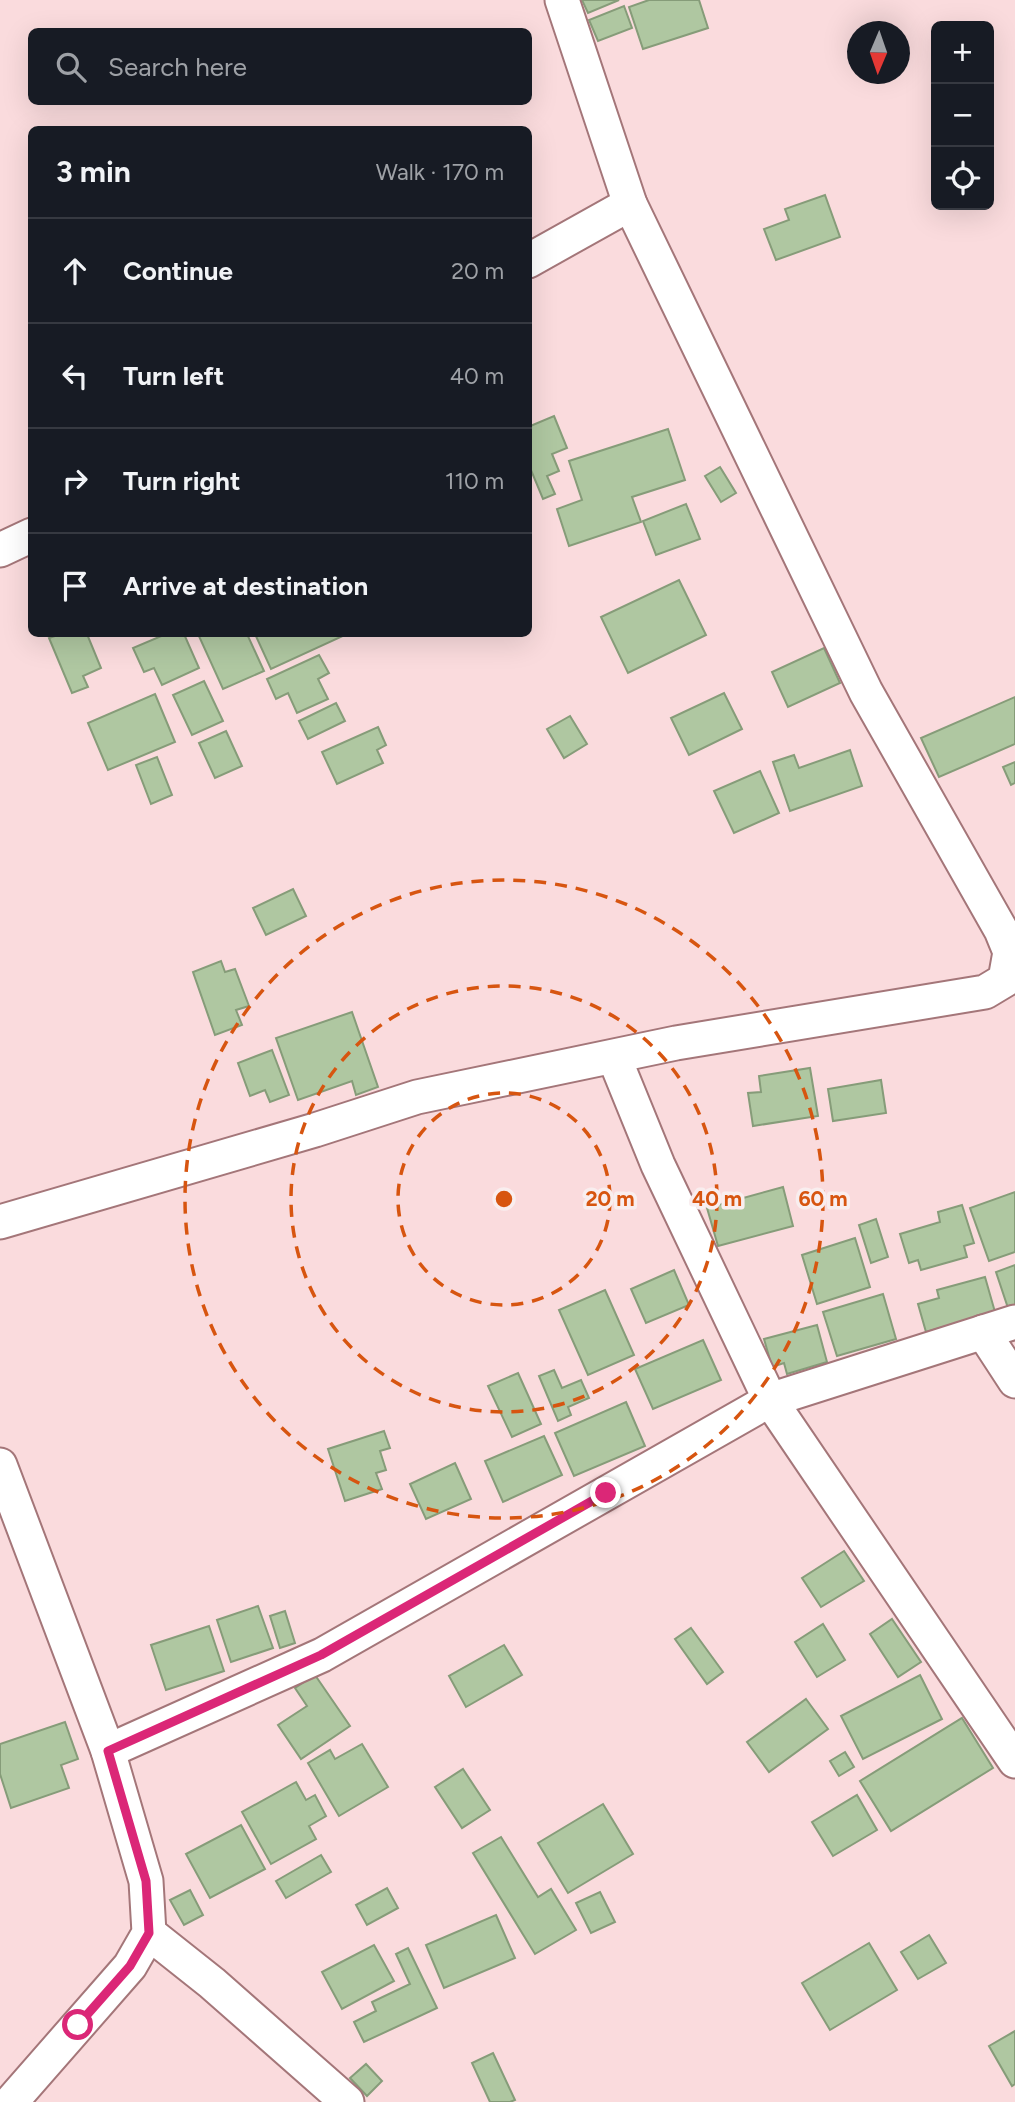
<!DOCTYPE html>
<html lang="en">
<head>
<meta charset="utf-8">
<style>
  body { margin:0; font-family:Figtree,sans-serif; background:#20242c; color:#f1f3f6 }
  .controls { position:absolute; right:21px; top:21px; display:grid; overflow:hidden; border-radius:10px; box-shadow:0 7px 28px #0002 }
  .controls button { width:63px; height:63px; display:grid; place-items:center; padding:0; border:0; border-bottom:2px solid #363941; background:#171b24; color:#f1f3f6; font:35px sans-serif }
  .compass { position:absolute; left:847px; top:21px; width:63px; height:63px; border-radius:50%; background:#171b24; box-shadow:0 7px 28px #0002; rotate:182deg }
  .stop { position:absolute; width:21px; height:21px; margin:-16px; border:5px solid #db2777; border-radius:50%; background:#fff }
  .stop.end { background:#db2777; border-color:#fff; box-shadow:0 2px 7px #0008 }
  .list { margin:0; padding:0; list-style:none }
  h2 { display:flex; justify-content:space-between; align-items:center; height:91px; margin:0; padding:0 28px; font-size:30px }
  h2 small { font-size:23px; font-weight:400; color:#9ea1a6 }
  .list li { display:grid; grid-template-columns:46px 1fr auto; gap:21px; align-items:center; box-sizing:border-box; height:105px; padding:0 28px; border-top:2px solid #363941 }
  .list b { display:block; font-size:26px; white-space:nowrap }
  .list em { font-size:23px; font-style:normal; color:#9ea1a6 }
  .icon { flex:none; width:38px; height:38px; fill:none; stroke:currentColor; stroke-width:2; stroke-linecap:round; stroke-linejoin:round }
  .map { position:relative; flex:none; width:1015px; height:2102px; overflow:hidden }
  .search { position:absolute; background:#171b24; box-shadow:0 7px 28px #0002; left:28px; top:28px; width:504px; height:77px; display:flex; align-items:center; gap:18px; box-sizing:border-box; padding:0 24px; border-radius:10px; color:#9ea1a6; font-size:26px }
  .panel { position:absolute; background:#171b24; box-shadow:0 7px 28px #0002; left:28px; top:126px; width:504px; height:511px; border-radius:10px }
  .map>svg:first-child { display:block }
</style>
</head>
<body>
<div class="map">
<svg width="1015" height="2102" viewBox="0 0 1015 2102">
  <rect width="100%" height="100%" fill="#fadbdd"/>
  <!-- building -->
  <g fill="#afc7a1" stroke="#869c79" stroke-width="2">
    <path d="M582 0H619L588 13Z"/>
    <path d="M649 0H699L708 28 643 49 629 7Z"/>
    <path d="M624 6 632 28 598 41 589 20Z"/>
    <path d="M825 195 840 237 776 260 764 229 789 220 785 209Z"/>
    <path d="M554 416 567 448 552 454 559 471 547 476 555 494 543 499 528 463V427Z"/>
    <path d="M668 429 685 480 632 497 641 522 569 546 557 509 582 500 569 461Z"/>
    <path d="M720 467 736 493 721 502 705 476Z"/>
    <path d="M686 504 700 539 656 555 643 521Z"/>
    <path d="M679 580 706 635 628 673 601 617Z"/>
    <path d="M61 634H87L101 668 83 676 88 687 72 693 49 638Z"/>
    <path d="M166 634H184L199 668 162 685 154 668 144 672 133 648Z"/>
    <path d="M198 634H247L264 671 223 689Z"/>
    <path d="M255 634H344L345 635 271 669Z"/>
    <path d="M824 648 840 683 788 707 772 672Z"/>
    <path d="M319 655 329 673 318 679 328 699 297 713 288 693 276 699 267 679Z"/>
    <path d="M204 681 223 721 192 735 173 695Z"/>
    <path d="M724 693 742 729 689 755 671 718Z"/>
    <path d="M155 694 175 742 108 770 88 723Z"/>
    <path d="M1015 697V744L939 777 921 738Z"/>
    <path d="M336 703 345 721 308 739 299 721Z"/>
    <path d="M570 716 587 744 564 758 547 729Z"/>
    <path d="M378 727 386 745 377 750 383 763 337 784 322 752Z"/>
    <path d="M226 731 242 766 215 778 199 743Z"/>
    <path d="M850 750 862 786 790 811 773 762 794 755 799 768Z"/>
    <path d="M157 757 172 795 151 804 136 765Z"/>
    <path d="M1015 762V783L1011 785 1003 767Z"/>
    <path d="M760 771 779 813 734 833 714 791Z"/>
    <path d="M293 889 306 916 266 935 253 908Z"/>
    <path d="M221 961 225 972 235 969 249 1006 236 1010 242 1025 215 1035 193 972Z"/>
    <path d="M352 1012 378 1087 356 1095 352 1081 298 1100 276 1038Z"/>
    <path d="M272 1050 289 1095 270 1102 265 1090 250 1096 238 1063Z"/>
    <path d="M810 1068 818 1116 753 1126 748 1093 761 1092 759 1076Z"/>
    <path d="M881 1080 886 1113 833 1121 828 1089Z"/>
    <path d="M783 1187 793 1226 718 1246 707 1208Z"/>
    <path d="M1015 1192V1252L989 1261 970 1208Z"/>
    <path d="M962 1205 974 1243 964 1246 967 1257 921 1270 918 1260 909 1263 900 1234 940 1222 938 1212Z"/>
    <path d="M876 1219 888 1257 871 1263 859 1225Z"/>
    <path d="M855 1238 870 1287 817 1304 802 1255Z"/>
    <path d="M1015 1265V1306L1008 1308 996 1272Z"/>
    <path d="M674 1270 689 1305 646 1323 631 1289Z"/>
    <path d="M985 1277 995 1312 926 1332 918 1304 939 1298 937 1290Z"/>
    <path d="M605 1290 634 1355 588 1375 559 1310Z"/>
    <path d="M883 1294 896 1339 837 1356 823 1312Z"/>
    <path d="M817 1325 827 1362 787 1374 784 1363 772 1367 764 1339Z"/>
    <path d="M703 1340 721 1380 653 1409 635 1369Z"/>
    <path d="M554 1370 562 1388 581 1380 589 1398 568 1407 571 1415 558 1421 539 1376Z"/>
    <path d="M518 1373 541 1424 512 1437 488 1386Z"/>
    <path d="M626 1402 645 1446 574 1476 555 1433Z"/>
    <path d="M384 1431 390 1448 380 1451 386 1470 376 1473 382 1489 345 1501 328 1449Z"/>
    <path d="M544 1436 562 1475 503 1502 485 1461Z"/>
    <path d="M455 1463 471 1499 426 1519 410 1484Z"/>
    <path d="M844 1551 864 1581 821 1607 802 1578Z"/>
    <path d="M258 1606 273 1648 231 1662 217 1620Z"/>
    <path d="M285 1611 295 1643 280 1648 270 1616Z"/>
    <path d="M892 1619 921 1662 898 1677 870 1634Z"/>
    <path d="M823 1624 845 1660 817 1677 795 1642Z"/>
    <path d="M209 1626 224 1671 166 1690 151 1645Z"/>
    <path d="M691 1628 723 1672 707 1684 675 1639Z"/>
    <path d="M504 1645 522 1675 466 1707 449 1676Z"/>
    <path d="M315 1675 350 1726 301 1759 278 1725 307 1706 295 1688Z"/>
    <path d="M920 1675 942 1719 863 1759 841 1716Z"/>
    <path d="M806 1699 828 1729 769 1772 747 1742Z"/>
    <path d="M962 1718 993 1768 891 1831 860 1781Z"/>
    <path d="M65 1722 78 1759 61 1765 69 1788 11 1808 0 1774V1744Z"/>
    <path d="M362 1744 388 1787 339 1816 308 1763 330 1750 335 1759Z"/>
    <path d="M845 1752 854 1767 839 1776 830 1761Z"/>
    <path d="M463 1769 490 1810 462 1828 435 1787Z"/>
    <path d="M296 1782 306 1800 315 1795 326 1816 309 1826 316 1839 271 1864 242 1812Z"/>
    <path d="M857 1795 877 1830 833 1856 812 1822Z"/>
    <path d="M603 1804 633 1854 568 1893 538 1843Z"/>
    <path d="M241 1825 265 1869 210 1898 186 1854Z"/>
    <path d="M501 1837 538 1897 551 1889 576 1930 535 1954 473 1853Z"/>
    <path d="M321 1855 331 1872 286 1898 276 1881Z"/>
    <path d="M387 1888 398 1908 367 1925 356 1905Z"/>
    <path d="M190 1890 203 1915 184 1925 170 1900Z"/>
    <path d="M600 1892 615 1922 591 1933 576 1903Z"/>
    <path d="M496 1915 515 1958 444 1988 426 1945Z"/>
    <path d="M929 1935 946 1963 918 1979 901 1952Z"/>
    <path d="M869 1943 897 1990 830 2030 802 1983Z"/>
    <path d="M374 1945 394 1981 342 2009 322 1972Z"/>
    <path d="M408 1948 437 2008 364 2042 354 2022 376 2011 372 2002 410 1984 396 1954Z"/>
    <path d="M1015 2031V2084L1012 2086 989 2046Z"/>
    <path d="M493 2053 515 2100 510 2102H490L472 2063Z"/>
    <path d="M366 2064 382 2081 367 2096 350 2078Z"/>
  </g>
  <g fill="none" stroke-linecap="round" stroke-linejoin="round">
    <defs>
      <g id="minor">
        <path d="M528 261 630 204"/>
        <path d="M0 550 32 535"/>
        <path d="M614 1057 658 1165 770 1400 1015 1761"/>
        <path d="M0 1222 315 1130 417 1097 676 1043 985 992 1005 980 1010 952 1001 930 866 692 630 204 562 0"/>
        <path d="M983 1332 1015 1381"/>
        <path d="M0 1465 108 1751 146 1881 149 1933 130 1966 11 2102"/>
        <path d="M108 1751 322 1655 770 1400 1015 1322"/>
        <path d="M149 1933 212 1983 347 2102"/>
      </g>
    </defs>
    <!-- minor casing -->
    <use href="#minor" stroke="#a47679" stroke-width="37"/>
    <!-- minor -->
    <use href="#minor" stroke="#fff" stroke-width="33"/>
  </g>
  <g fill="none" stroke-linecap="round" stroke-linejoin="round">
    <!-- route -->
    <path stroke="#db2777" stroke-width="9" d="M78 2025 130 1966 149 1933 146 1881 108 1751 321 1655 606 1493"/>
  </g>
  <!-- distance rings -->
  <g fill="none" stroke="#d75510" stroke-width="3.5" stroke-dasharray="12 9">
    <circle cx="504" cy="1199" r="106"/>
    <circle cx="504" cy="1199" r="213"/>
    <circle cx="504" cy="1199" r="319"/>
  </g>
  <circle cx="504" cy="1199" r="10" fill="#d75510" stroke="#f9eeef" stroke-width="3.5"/>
  <g font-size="21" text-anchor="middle" font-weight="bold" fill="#d75510" stroke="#f9eeef" stroke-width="7" stroke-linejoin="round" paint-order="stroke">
    <text x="610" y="1206">20 m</text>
    <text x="717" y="1206">40 m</text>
    <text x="823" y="1206">60 m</text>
  </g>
</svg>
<div class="controls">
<button>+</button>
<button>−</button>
<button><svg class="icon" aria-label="locate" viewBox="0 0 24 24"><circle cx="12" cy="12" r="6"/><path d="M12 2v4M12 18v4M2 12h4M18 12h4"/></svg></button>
</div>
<svg class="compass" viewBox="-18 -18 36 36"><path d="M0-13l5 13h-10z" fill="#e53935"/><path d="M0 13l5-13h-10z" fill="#9ea1a6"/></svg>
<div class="stop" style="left:78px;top:2025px"></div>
<div class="stop end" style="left:606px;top:1493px"></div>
<div class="search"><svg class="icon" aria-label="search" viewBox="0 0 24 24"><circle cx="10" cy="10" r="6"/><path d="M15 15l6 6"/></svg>Search here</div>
<section class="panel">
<h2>3 min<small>Walk · 170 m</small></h2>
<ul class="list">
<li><svg class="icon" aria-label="ahead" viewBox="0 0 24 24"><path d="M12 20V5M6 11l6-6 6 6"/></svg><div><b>Continue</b></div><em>20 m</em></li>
<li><svg class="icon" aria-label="left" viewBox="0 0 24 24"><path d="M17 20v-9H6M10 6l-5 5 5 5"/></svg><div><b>Turn left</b></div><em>40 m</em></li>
<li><svg class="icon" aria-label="right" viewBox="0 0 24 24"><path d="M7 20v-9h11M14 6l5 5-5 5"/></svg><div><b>Turn right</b></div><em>110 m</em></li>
<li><svg class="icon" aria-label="arrive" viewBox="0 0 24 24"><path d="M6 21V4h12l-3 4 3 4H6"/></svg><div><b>Arrive at destination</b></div></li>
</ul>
</section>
</div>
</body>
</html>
